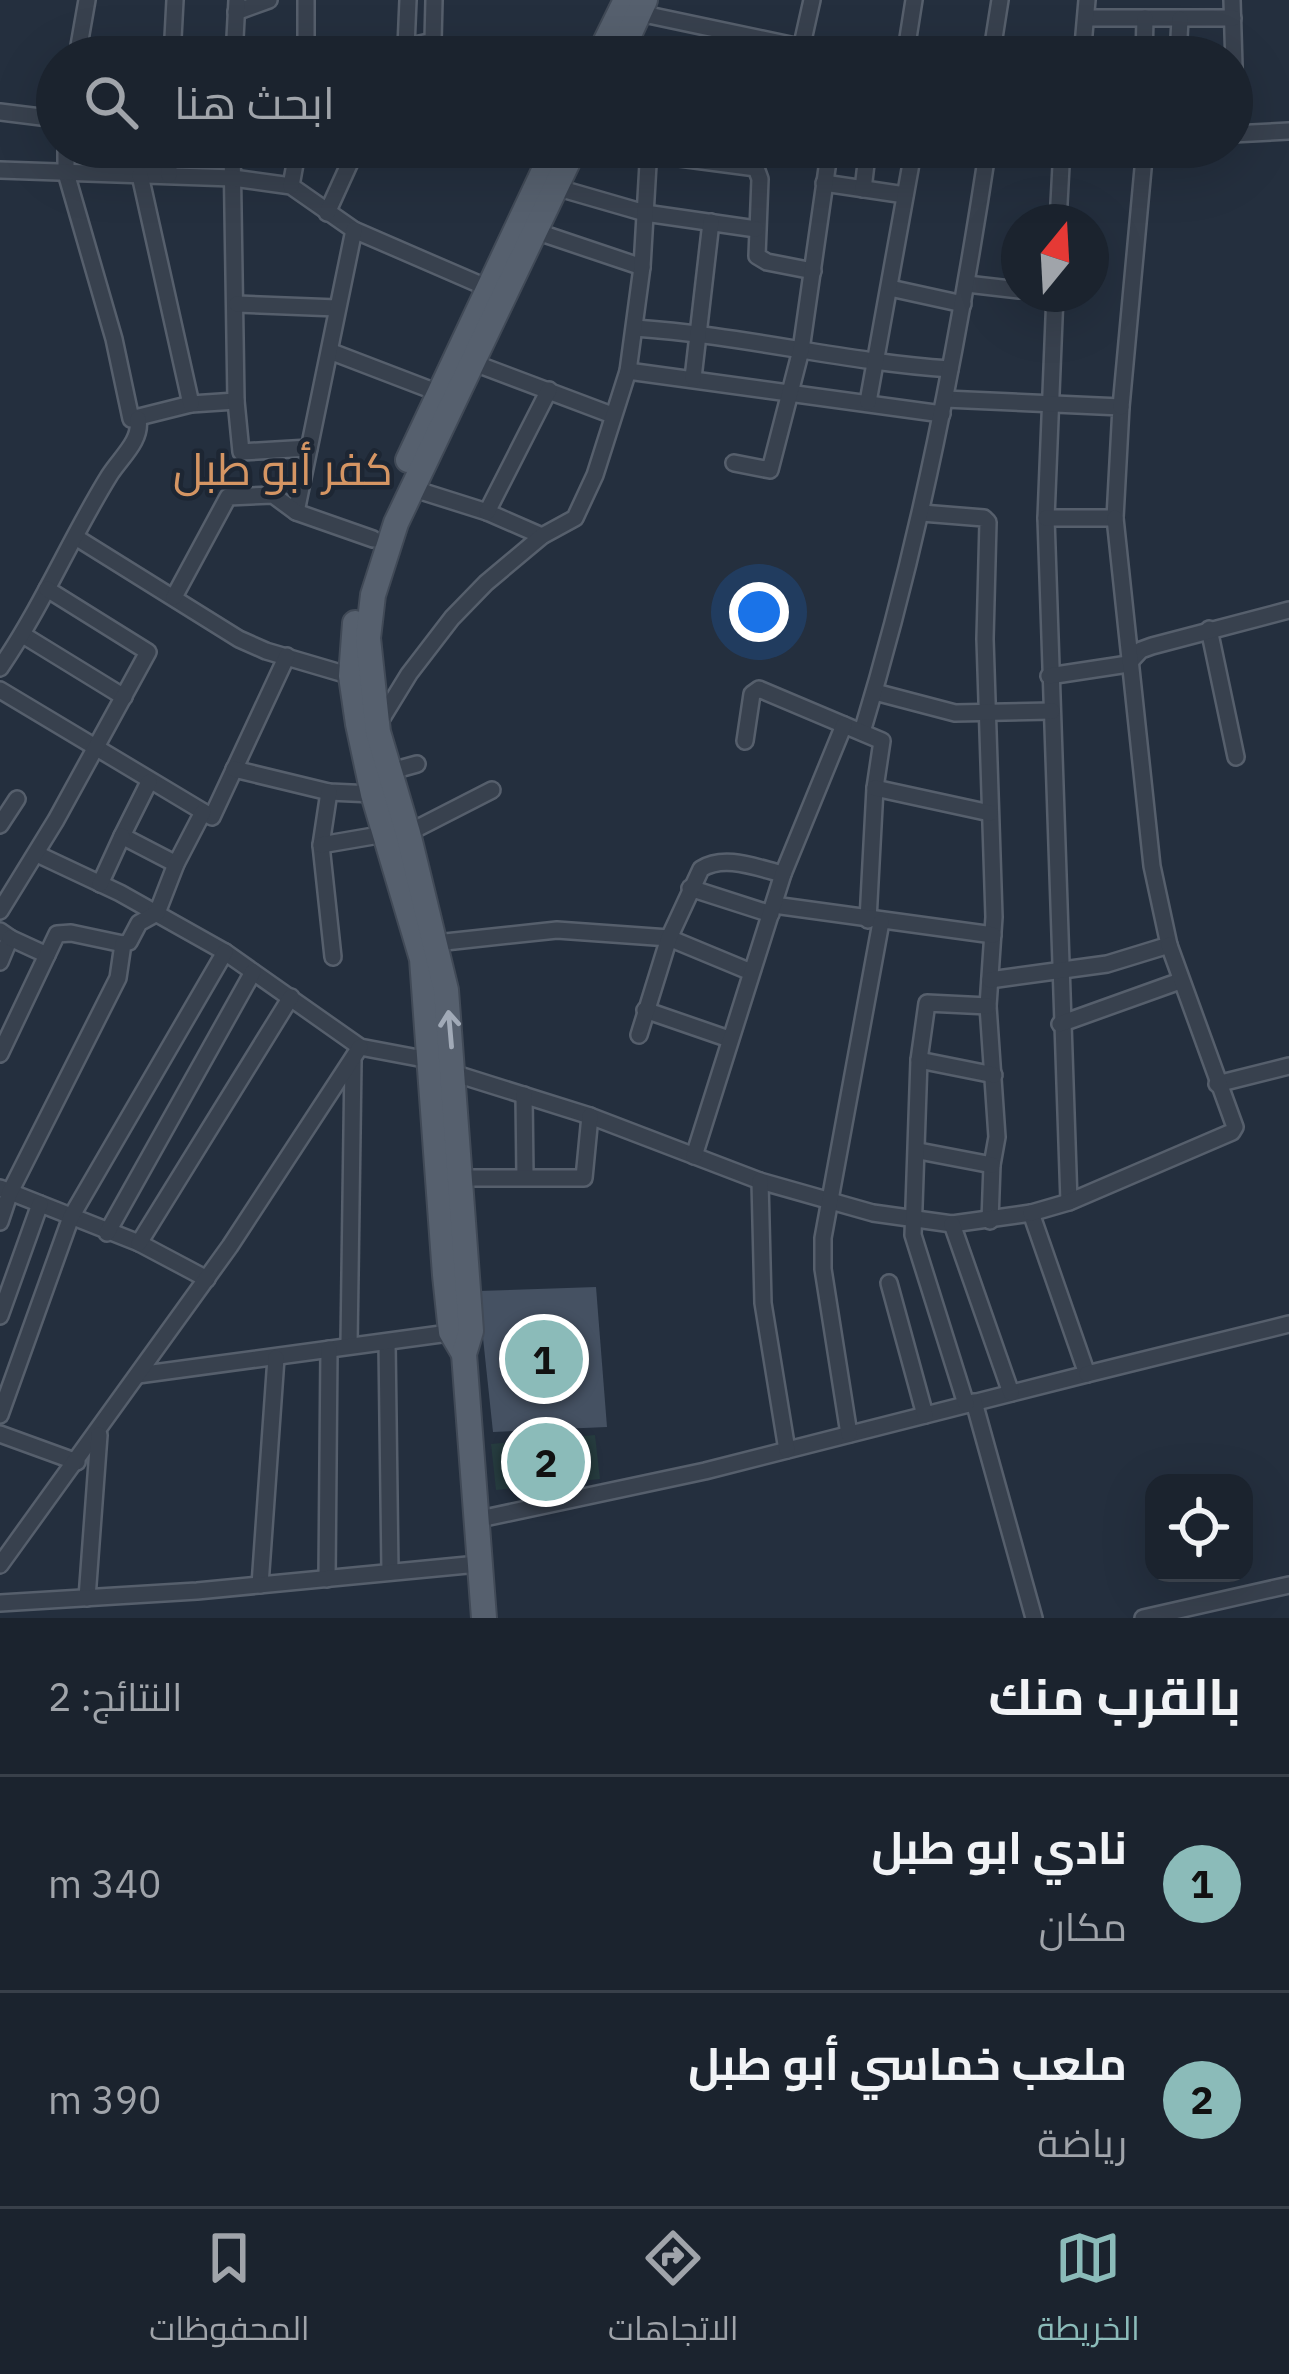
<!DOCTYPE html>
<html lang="ar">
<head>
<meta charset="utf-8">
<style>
  body { margin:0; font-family:"IBM Plex Sans",Cairo,sans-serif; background:#282f3a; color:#f1f3f6; direction:rtl }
  .controls { position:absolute; right:36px; bottom:36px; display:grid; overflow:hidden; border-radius:24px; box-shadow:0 12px 48px #0002 }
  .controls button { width:108px; height:108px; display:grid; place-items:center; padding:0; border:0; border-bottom:3px solid #39404a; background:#1b232e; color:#f1f3f6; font:60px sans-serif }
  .compass { position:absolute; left:1001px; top:204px; width:108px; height:108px; border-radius:50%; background:#1b232e; box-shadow:0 12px 48px #0002; rotate:18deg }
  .you { position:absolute; left:759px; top:612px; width:42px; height:42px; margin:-30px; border:9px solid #fff; border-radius:50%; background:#1a73e8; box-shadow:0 0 0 18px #1a73e833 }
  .badge { display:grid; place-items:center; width:78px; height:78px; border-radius:50%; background:#8bbbb9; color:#111; font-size:39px; font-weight:700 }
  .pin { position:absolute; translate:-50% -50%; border:6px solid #fff; box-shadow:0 3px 12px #0006 }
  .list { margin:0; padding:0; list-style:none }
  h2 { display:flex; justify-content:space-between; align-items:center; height:156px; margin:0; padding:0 48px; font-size:51px }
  h2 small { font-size:39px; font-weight:400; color:#a0a4aa }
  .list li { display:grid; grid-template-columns:78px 1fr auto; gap:36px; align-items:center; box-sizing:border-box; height:216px; padding:0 48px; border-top:3px solid #39404a }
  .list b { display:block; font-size:45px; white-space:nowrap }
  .list p { margin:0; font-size:39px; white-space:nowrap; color:#a0a4aa }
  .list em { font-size:39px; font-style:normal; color:#a0a4aa }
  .icon { flex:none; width:66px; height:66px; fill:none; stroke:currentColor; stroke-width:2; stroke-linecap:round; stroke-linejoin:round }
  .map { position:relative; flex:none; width:1289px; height:1618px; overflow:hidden; direction:ltr }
  .search { position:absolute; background:#1b232e; box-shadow:0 12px 48px #0002; left:36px; right:36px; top:36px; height:132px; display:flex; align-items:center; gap:30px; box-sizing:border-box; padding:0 42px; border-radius:66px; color:#a0a4aa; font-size:45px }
  .sheet { height:588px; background:#1b232e }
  nav { display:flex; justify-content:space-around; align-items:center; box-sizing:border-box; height:168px; border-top:3px solid #39404a; background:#1b232e; font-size:33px; color:#a0a4aa }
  nav a { display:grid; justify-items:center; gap:6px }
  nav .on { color:#8bbbb9 }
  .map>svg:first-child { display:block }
</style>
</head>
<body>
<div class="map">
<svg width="1289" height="1618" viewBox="0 0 1289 1618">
  <rect width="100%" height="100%" fill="#242f3e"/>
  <!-- green -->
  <path fill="#263c3f" d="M595 1435 600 1479 496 1490 491 1444Z"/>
  <!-- building -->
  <path fill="#455162" d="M596 1287 607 1427 493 1432 478 1291Z"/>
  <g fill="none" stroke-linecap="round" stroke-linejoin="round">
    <defs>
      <g id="street">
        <path d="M408 0 406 47 424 57"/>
        <path d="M1232 0 1236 133"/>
        <path d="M236 12 269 0"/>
        <path d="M639 13 847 57"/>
        <path d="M1086 18H1233"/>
        <path d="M801 49 812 0"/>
        <path d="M77 57 87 0"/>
        <path d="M172 57 175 0"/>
        <path d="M234 57 237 0"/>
        <path d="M306 57V0"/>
        <path d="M398 57 402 48 433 41 434 0"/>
        <path d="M905 57 914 0"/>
        <path d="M991 57 1000 0"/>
        <path d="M1082 57 1087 0"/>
        <path d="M1144 57 1145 18"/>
        <path d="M1178 57 1180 19"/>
        <path d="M0 112 57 119"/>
        <path d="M1232 134 1289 131"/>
        <path d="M66 147V173L114 339 131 419 191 404 236 401"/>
        <path d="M232 147 236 401 241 452 309 448"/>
        <path d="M649 154 756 168 760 179 757 256 767 262 813 271"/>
        <path d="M0 170 233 178 291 186 354 230 488 288"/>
        <path d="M140 175 191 404"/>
        <path d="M169 175V147"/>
        <path d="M824 183 905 195"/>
        <path d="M291 186 298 147"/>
        <path d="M555 187 645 213 756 229"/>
        <path d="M863 189 868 147"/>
        <path d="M327 213 357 147"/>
        <path d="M1058 222 1062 147"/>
        <path d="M535 231 642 267"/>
        <path d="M967 284 1019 290"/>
        <path d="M890 288 963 304"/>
        <path d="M1055 294 1046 518 1069 1202"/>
        <path d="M237 304 337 308"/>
        <path d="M635 328C741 335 844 362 950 369"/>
        <path d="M332 352 439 393"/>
        <path d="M474 363 612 415"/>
        <path d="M628 371 942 414"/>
        <path d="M693 378 711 222"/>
        <path d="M945 399 1121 407 1115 518H1046"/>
        <path d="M868 402 914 147"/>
        <path d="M1121 407 1145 147"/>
        <path d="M734 463 770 470 801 350 830 147"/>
        <path d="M411 488 487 512 542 536"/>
        <path d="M296 512 354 230"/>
        <path d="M487 512 549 390"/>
        <path d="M922 513 984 518 988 522 985 639 994 917 988 1006 997 1137 992 1165 990 1221"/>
        <path d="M77 538 239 639 266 651 351 676"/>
        <path d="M174 597 228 497 273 495 296 512 373 539"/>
        <path d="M1209 629 1236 757"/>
        <path d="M23 635 124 697"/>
        <path d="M0 668C42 607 70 539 109 476 120 458 142 441 138 419"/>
        <path d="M1049 676 1128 664 1141 650 1152 646 1289 610"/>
        <path d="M0 690 212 817 287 656"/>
        <path d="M875 692 955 713 1052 711"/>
        <path d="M379 723 409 674 452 618 486 583 542 536 575 518 595 475 628 371 642 267 649 147"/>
        <path d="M862 732C920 541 958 345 988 147"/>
        <path d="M745 741 752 694 759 689 882 741 875 788 868 920"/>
        <path d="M234 769 329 792 373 794"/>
        <path d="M388 772 417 764"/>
        <path d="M149 782 122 836 176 864"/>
        <path d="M875 788 990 813"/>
        <path d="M329 792 321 845 333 957"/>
        <path d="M0 825 17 799"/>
        <path d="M408 833 492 790"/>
        <path d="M321 845 385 834"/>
        <path d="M37 854 120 893 225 952 360 1047 429 1060"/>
        <path d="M100 884 122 836"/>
        <path d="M690 888 771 914"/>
        <path d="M774 905 993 935"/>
        <path d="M0 911 56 820 148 652 47 589"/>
        <path d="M0 931 10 938 0 962"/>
        <path d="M10 938 47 955"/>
        <path d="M436 943 557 930 669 938 751 972"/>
        <path d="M990 980 1107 964 1169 945 1152 866 1115 518"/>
        <path d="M645 1010 729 1039"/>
        <path d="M1060 1024 1180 981"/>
        <path d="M639 1035 669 938 701 869C725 854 757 868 783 874"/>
        <path d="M0 1054 57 934 71 933 123 944"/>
        <path d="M919 1060 994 1075"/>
        <path d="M453 1073 590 1116 760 1181 873 1213 952 1224 1031 1213 1087 1374 705 1471 475 1520"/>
        <path d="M1217 1084 1289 1066"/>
        <path d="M524 1095 525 1177"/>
        <path d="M919 1151 992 1165"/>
        <path d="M694 1156 783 874 844 725"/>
        <path d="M459 1178H584L590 1116"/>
        <path d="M760 1181 763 1303 787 1450"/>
        <path d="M0 1188 139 1243 207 1279"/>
        <path d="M1031 1213 1069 1202 1232 1132 1235 1127 1169 945"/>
        <path d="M0 1222 10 1192 118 978 123 944 129 942 139 923 157 913 176 864 203 812"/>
        <path d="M952 1224 1011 1393"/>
        <path d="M107 1233 253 972"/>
        <path d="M139 1243 291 997"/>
        <path d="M889 1283 925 1415"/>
        <path d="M0 1316 40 1204"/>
        <path d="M387 1342 390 1572"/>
        <path d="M349 1345 353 1061"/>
        <path d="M1087 1374 1289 1324"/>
        <path d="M138 1375 456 1332"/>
        <path d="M974 1402 1034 1618"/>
        <path d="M966 1404 913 1235 919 1060 927 1003 988 1006"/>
        <path d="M0 1415 71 1217 225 952"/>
        <path d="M0 1434 77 1462"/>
        <path d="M849 1434 823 1269V1238L881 922"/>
        <path d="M0 1565 230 1246 360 1047"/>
        <path d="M327 1579 329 1349"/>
        <path d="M260 1585 276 1358"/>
        <path d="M87 1598 99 1435"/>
        <path d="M0 1603 197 1591 478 1564"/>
        <path d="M1143 1618 1289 1585"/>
      </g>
      <g id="primary">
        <path d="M598 57 626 0"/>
        <path d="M619 57 645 0"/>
        <path d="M408 460 555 147"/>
        <path d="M355 623 351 676 358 724 373 794 422 959 445 1275 451 1332 464 1354"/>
        <path d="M484 1618 464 1354 471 1331 446 990 408 833 378 732 368 638 373 595 396 523 575 147"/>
      </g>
    </defs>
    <!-- street casing -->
    <use href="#street" stroke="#565f6c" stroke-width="20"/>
    <!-- primary casing -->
    <use href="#primary" stroke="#414a57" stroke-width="28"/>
    <!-- street -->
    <use href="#street" stroke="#38414e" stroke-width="15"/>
    <!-- primary -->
    <use href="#primary" stroke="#56606e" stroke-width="24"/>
  </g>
  <!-- one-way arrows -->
  <defs><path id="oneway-shaft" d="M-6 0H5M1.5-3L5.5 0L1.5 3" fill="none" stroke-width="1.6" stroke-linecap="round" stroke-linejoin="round" transform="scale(3)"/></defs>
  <use stroke="#a1aab7" href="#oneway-shaft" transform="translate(450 1029) rotate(-95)"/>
  <g text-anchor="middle" stroke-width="9" stroke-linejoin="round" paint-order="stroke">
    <!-- quarter labels -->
    <g font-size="45" fill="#d59563" stroke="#1d2633">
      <text x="283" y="485">كفر أبو طبل</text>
    </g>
  </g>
</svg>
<div class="controls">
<button><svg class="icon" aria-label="locate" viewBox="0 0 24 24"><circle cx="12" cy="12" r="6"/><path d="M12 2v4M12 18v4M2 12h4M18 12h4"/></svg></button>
</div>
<svg class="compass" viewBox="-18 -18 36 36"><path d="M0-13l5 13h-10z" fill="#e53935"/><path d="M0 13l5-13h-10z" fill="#a0a4aa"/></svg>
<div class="you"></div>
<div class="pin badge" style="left:544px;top:1359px">1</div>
<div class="pin badge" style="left:546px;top:1462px">2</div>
<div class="search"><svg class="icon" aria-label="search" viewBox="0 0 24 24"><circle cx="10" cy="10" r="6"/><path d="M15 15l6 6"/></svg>ابحث هنا</div>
</div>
<section class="sheet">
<h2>بالقرب منك<small>النتائج: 2</small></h2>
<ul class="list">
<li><span class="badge">1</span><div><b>نادي ابو طبل</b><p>مكان</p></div><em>340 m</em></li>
<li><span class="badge">2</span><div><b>ملعب خماسي أبو طبل</b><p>رياضة</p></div><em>390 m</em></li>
</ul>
</section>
<nav>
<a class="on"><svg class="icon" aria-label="map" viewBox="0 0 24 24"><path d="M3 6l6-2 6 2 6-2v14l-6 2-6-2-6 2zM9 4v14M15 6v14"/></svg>الخريطة</a>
<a><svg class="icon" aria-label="directions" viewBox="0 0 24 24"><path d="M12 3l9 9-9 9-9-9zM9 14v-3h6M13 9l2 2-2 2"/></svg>الاتجاهات</a>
<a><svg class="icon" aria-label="saved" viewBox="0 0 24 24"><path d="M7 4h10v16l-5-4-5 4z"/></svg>المحفوظات</a>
</nav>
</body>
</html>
